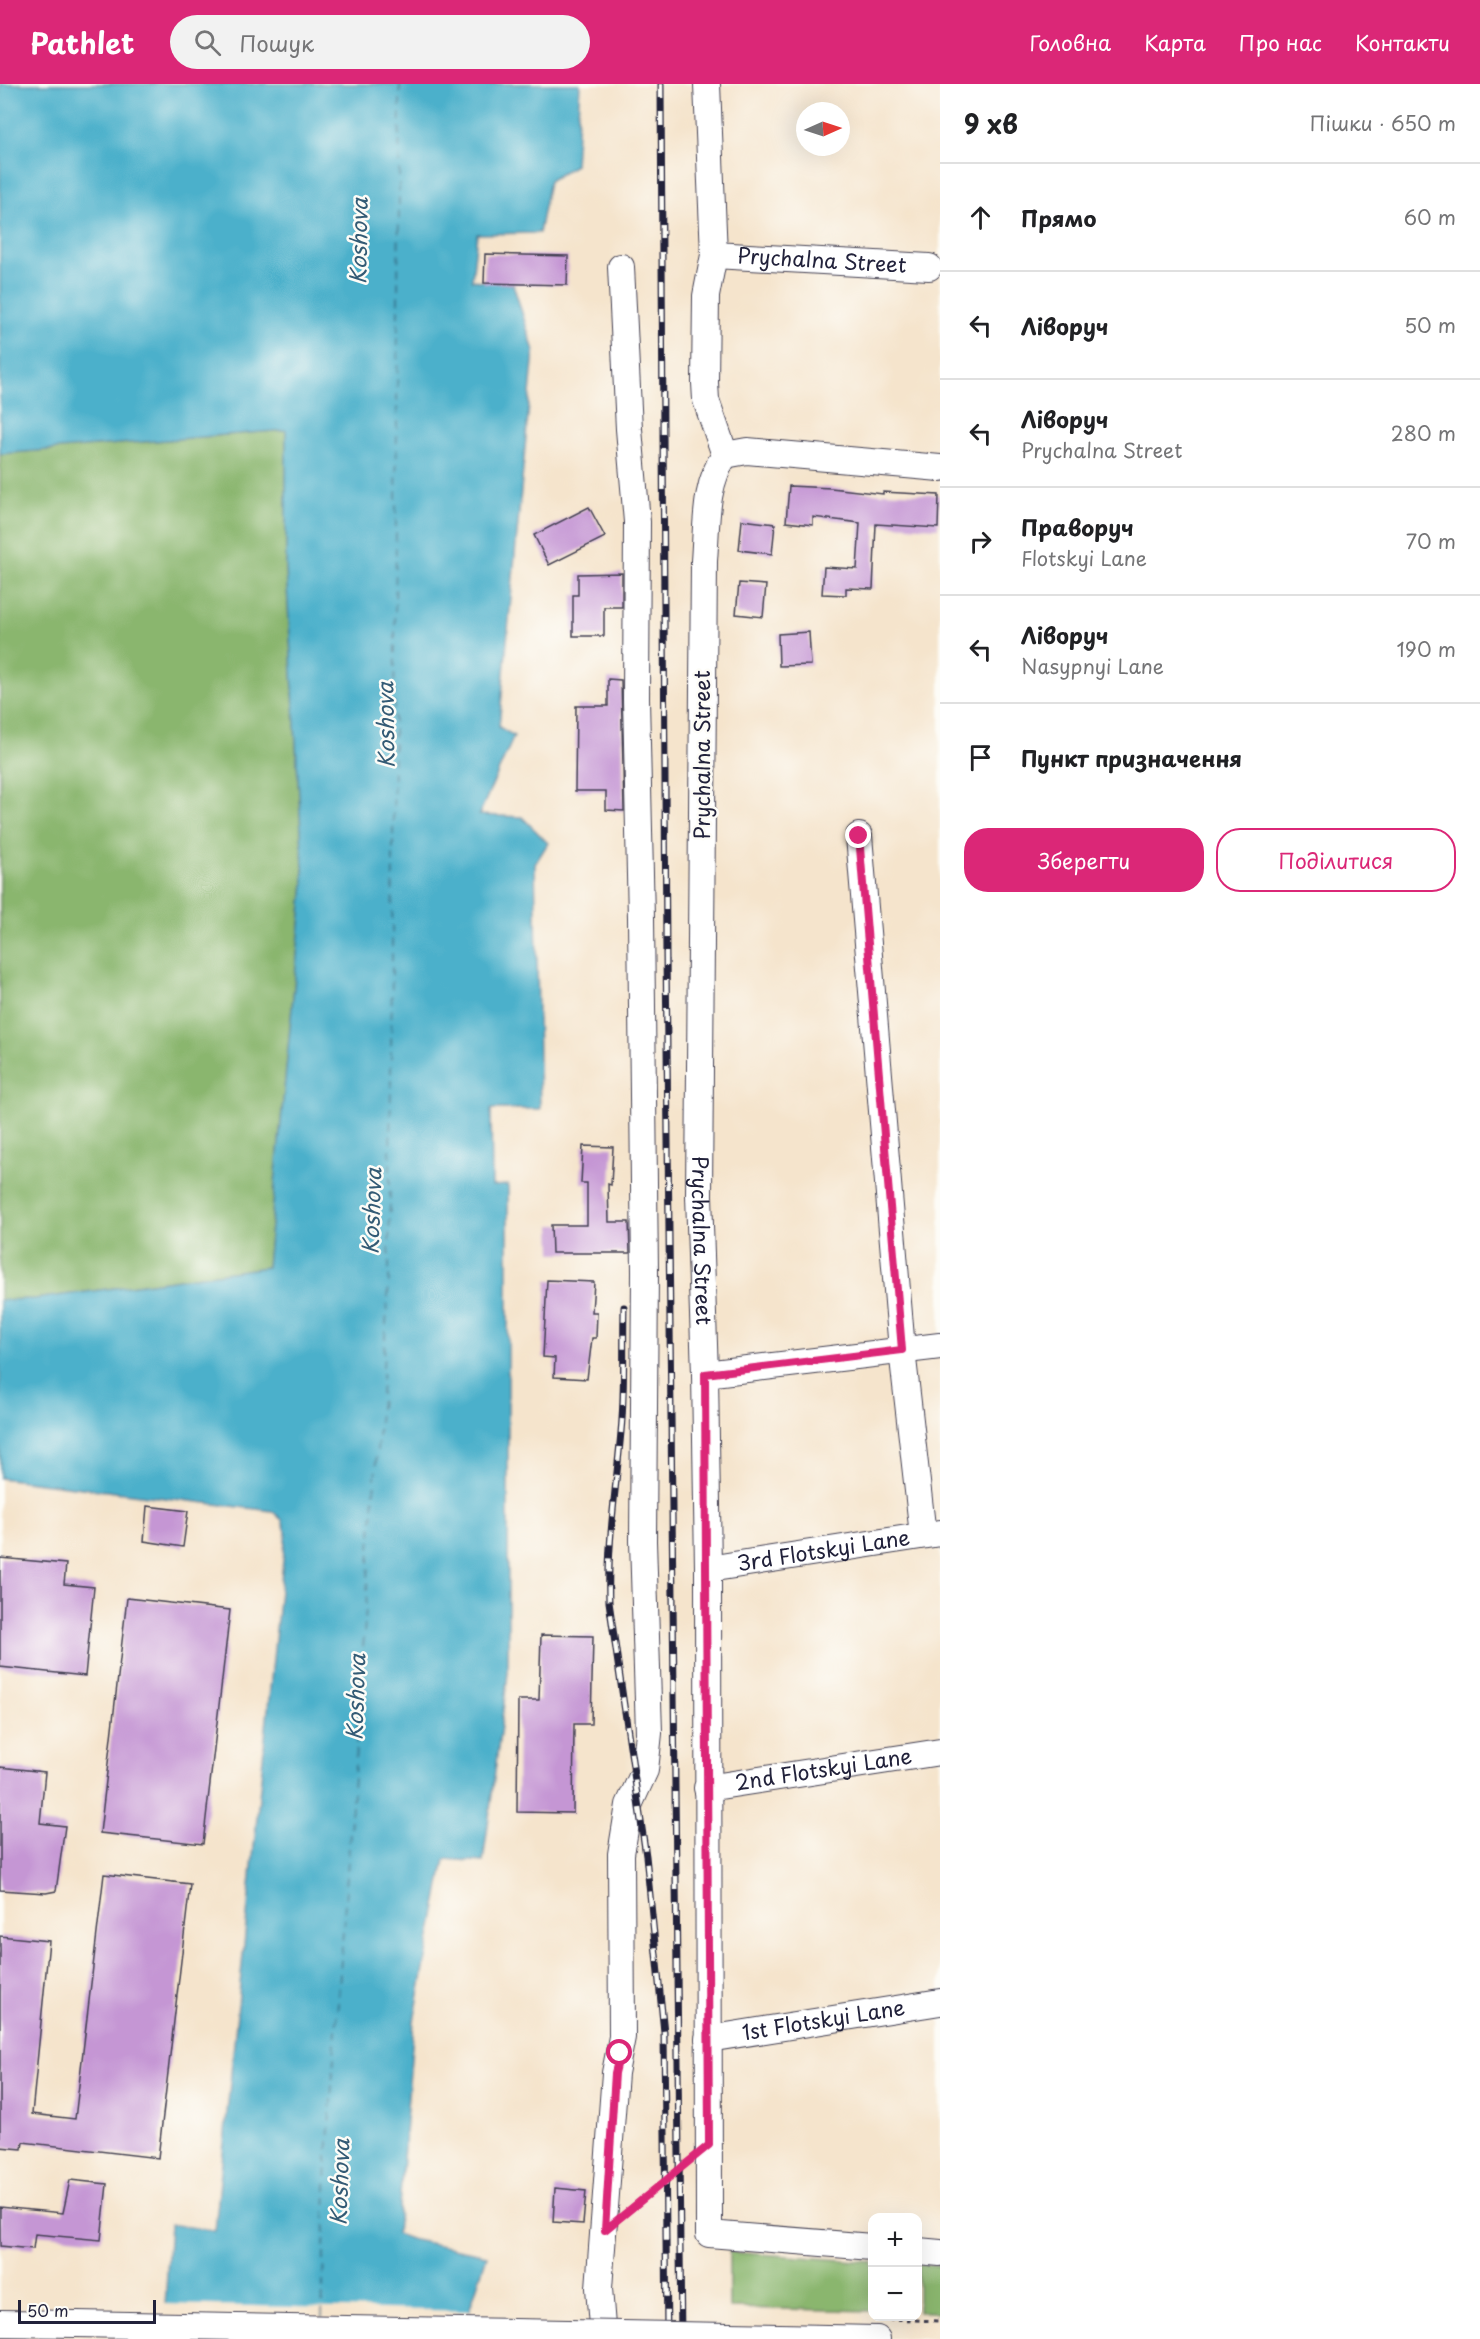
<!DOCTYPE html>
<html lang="uk">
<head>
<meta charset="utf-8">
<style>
  body { margin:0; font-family:"Playpen Sans",sans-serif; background:#f2f2f2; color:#202124 }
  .controls { position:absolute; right:18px; bottom:18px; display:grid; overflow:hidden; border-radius:12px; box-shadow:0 6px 24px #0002 }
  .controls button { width:54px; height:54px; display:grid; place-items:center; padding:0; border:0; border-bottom:2px solid #e0e0e0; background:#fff; color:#202124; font:30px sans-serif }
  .compass { position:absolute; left:796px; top:18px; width:54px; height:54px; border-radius:50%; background:#fff; box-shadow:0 6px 24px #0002; rotate:87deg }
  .scale { position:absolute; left:18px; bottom:15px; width:138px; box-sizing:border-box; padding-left:6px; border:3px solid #22223b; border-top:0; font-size:16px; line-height:21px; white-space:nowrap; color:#22223b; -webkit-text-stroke:4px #fdfcf7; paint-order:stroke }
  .stop { position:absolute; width:18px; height:18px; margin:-14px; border:4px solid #db2777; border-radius:50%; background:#fff }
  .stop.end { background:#db2777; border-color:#fff; box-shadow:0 2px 6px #0008 }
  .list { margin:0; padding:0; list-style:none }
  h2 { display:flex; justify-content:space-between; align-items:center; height:78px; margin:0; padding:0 24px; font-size:26px }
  h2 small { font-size:20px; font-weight:400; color:#757577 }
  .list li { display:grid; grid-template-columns:39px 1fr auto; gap:18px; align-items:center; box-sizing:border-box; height:108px; padding:0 24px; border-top:2px solid #e0e0e0 }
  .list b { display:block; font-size:22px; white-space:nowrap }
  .list p { margin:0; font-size:20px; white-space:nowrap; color:#757577 }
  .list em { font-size:20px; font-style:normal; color:#757577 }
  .actions { display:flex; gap:12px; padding:18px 24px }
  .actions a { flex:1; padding:14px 0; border:2px solid #db2777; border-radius:24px; text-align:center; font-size:21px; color:#db2777 }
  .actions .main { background:#db2777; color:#fff }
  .icon { flex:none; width:33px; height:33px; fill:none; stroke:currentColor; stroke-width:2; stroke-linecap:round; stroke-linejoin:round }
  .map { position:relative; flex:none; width:940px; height:2255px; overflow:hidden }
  header { display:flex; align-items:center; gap:36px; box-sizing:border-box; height:84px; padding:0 30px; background:#db2777; color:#fff }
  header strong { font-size:28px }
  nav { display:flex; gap:33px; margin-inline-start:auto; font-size:21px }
  .search { width:420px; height:54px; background:#f2f2f2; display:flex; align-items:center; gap:15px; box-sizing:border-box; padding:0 21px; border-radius:33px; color:#757577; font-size:22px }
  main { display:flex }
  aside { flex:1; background:#fff }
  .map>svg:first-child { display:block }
</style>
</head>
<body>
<header>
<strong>Pathlet</strong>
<div class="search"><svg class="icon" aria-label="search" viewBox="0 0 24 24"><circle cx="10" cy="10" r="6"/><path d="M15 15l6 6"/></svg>Пошук</div>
<nav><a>Головна</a><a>Карта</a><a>Про нас</a><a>Контакти</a></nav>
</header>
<main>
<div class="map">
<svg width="940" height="2255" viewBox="0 0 940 2255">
  <rect width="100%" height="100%" fill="#fdfcf7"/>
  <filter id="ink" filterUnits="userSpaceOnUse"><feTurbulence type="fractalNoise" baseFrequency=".0167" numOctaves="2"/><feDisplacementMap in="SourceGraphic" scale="12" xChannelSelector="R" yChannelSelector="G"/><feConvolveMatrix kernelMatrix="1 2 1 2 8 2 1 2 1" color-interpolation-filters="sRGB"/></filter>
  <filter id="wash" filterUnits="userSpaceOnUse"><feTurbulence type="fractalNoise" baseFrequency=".008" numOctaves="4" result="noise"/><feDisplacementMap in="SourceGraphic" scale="24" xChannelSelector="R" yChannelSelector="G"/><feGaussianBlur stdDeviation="1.35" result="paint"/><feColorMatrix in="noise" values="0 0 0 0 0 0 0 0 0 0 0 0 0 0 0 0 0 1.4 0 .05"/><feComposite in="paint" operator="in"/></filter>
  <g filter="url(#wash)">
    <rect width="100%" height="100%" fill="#f5e4cc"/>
    <!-- forest -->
    <g fill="#8ab66e" stroke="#566c54" stroke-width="1.5">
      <path d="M286 346V484L304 799 267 1183 35 1215 0 1216V370Z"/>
      <path d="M729 2168 872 2178V2227L729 2224Z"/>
      <path d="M918 2181 940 2182V2228H918Z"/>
    </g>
    <!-- water -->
    <path fill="#4cb0cb" stroke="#376983" stroke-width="1.5" d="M0 0H580L575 81 549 97 539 149 477 150 472 196 513 200 534 267 499 643 514 652 479 731 522 733 548 759 535 780 540 1025H491L492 1102 508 1101V1589L483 1778 445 1775 414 1937 397 2150 414 2156 487 2171 460 2255 165 2222 170 2140 215 2147 286 1447 282 1436 272 1427 0 1394V1216L35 1215 267 1183 304 799 286 484V346L0 370Z"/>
    <!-- pier -->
    <path fill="#f5e4cc" d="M162 2220 472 2227 463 2255H168Z"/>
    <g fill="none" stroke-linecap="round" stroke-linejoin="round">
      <!-- ferry -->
      <path stroke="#335b75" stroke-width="1.5" stroke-dasharray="8 6" stroke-linecap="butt" d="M322 2233 327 2072 389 1199 400 0"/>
    </g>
    <g id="blocks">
      <!-- building -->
      <g fill="#c596d4">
        <path d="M485 170 568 172 567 201 484 199Z"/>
        <path d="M789 402 831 404 883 410V408L939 411 938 444 876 440 873 505 846 504V511L822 510 824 483 857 485 860 439 813 433V441L786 438Z"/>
        <path d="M589 423 605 453 549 481 534 451Z"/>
        <path d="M742 436 775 440 772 470 739 466Z"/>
        <path d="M622 489V523H604V552H573V511H578V490Z"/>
        <path d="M739 499 766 501 763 533 736 530Z"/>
        <path d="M809 548 811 581 779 582 778 550Z"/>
        <path d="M608 595 621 596 624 727 606 726V707H575L576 622H608Z"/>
        <path d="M583 1062 613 1063 611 1101 608 1100 609 1138H629L630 1169H552L551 1141H587V1099H581Z"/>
        <path d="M547 1196 594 1198 592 1228H597L596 1254H592L587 1295 554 1293 555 1274 543 1273Z"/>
        <path d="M147 1422 188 1427 183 1463 144 1457Z"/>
        <path d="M0 1474 66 1480 64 1500 94 1503 85 1592 0 1583Z"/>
        <path d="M127 1514 230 1526 203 1760 100 1749Z"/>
        <path d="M541 1551 593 1552 591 1640H574L573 1729 517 1728 518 1616H539Z"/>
        <path d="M0 1683 45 1688 40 1739 65 1742 56 1807 46 1809 0 1806Z"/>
        <path d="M104 1790 190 1800 158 2074 23 2058 22 2065 0 2063V1852L49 1857 32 2030 75 2035Z"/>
        <path d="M70 2096 107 2100 101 2156 35 2150 33 2165 0 2162V2123L63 2129Z"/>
        <path d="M555 2104 586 2107 583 2140 553 2138Z"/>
      </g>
    </g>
  </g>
  <g filter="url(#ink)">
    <use href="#blocks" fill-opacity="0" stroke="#423f51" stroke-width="1.5"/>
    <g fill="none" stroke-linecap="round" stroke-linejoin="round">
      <defs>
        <g id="minor">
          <path id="s1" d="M707 0 714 171 706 212 705 299 706 316 725 371C704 402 707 440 704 477L699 1111 705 1290 708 1485 709 2150 872 2163"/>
          <path id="s2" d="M714 171 929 183"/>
          <path d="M725 371 747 367 940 384"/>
          <path d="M859 752 902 1266 923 1451"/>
          <path d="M705 1290 940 1262"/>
          <path id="s3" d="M708 1485 940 1449"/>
          <path id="s4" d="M707 1704 940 1668"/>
          <path id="s5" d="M708 1955 940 1918"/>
          <path d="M918 2167 940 2169"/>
          <path d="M0 2239 76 2240"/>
          <path d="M729 2252 877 2255"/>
          <path d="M603 2255 599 2204 615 1989 622 1953 621 1770 629 1721 645 1686 649 1649 643 1457 645 1188 641 834 636 615 637 438 629 345 621 183"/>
        </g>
      </defs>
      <!-- minor casing -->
      <use href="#minor" stroke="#423f51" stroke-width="28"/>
      <!-- path -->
      <g stroke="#423f51" stroke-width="3" stroke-dasharray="4.5 4.5" stroke-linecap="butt">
        <path d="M626 2129 686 2080"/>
        <path d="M888 2235 940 2237"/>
      </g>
      <!-- minor -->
      <use href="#minor" stroke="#fff" stroke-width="26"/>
      <defs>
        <g id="rail">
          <path d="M661 0 666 871 681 2255"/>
          <path d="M624 1223C623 1264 625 1307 621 1348 616 1405 607 1461 609 1518L646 1772 664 1948 667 2255"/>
        </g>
      </defs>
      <!-- rail casing -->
      <use href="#rail" stroke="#22223b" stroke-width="7"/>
      <!-- rail -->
      <use href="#rail" stroke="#fdfcf7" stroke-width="4.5" stroke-dasharray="14" stroke-linecap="butt"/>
      <defs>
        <path id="minor-bridge" d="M76 2240 729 2252"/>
      </defs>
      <!-- minor-bridge casing -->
      <use href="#minor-bridge" stroke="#423f51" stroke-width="28" stroke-linecap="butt"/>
      <!-- minor-bridge -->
      <use href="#minor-bridge" stroke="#fff" stroke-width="26"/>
    </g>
  </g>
  <g fill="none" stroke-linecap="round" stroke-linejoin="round" filter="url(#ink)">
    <!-- route -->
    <path stroke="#db2777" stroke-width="8" d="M620 1969 615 1989 605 2146 709 2061 705 1290 902 1266 859 752"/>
  </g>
  <g text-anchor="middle" stroke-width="5" stroke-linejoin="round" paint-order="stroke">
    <!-- street labels -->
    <g font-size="21" fill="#22223b" stroke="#fdfcf7">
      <text dy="7" stroke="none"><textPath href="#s2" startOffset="108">Prychalna Street</textPath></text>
      <text transform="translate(703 671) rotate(-90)" y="7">Prychalna Street</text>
      <text dy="7" stroke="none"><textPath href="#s1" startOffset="1164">Prychalna Street</textPath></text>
      <text dy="7" stroke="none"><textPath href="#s3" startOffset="117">3rd Flotskyi Lane</textPath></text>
      <text dy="7" stroke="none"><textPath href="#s4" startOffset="118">2nd Flotskyi Lane</textPath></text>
      <text dy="7" stroke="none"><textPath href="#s5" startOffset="117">1st Flotskyi Lane</textPath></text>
    </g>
    <!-- water labels -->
    <g font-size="22" font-style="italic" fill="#335b75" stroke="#fdfcf7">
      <text transform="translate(359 157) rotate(-89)" y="8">Koshova</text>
      <text transform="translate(386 641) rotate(-91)" y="8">Koshova</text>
      <text transform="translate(372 1127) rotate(-88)" y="8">Koshova</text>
      <text transform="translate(356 1613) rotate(-88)" y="8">Koshova</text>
      <text transform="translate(340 2098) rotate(-88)" y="8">Koshova</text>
    </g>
  </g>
</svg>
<div class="controls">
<button>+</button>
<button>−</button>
</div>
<svg class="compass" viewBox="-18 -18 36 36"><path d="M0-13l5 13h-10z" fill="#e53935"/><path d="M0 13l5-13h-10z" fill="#757577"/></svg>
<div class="scale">50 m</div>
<div class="stop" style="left:620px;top:1969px"></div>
<div class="stop end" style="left:859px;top:752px"></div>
</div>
<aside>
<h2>9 хв<small>Пішки · 650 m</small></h2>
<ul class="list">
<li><svg class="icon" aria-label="ahead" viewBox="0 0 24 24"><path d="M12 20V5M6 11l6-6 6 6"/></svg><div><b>Прямо</b></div><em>60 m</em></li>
<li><svg class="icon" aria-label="left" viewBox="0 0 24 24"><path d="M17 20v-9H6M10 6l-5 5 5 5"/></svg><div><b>Ліворуч</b></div><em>50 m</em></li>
<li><svg class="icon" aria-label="left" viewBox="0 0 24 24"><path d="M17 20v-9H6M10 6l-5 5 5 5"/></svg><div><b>Ліворуч</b><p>Prychalna Street</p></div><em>280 m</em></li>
<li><svg class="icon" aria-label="right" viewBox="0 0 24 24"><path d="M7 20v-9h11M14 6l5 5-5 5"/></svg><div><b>Праворуч</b><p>Flotskyi Lane</p></div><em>70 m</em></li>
<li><svg class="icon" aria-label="left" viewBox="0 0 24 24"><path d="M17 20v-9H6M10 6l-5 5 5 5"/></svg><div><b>Ліворуч</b><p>Nasypnyi Lane</p></div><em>190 m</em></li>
<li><svg class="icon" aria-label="arrive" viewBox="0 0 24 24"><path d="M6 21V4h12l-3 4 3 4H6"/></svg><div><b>Пункт призначення</b></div></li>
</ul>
<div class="actions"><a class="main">Зберегти</a><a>Поділитися</a></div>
</aside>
</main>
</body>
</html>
